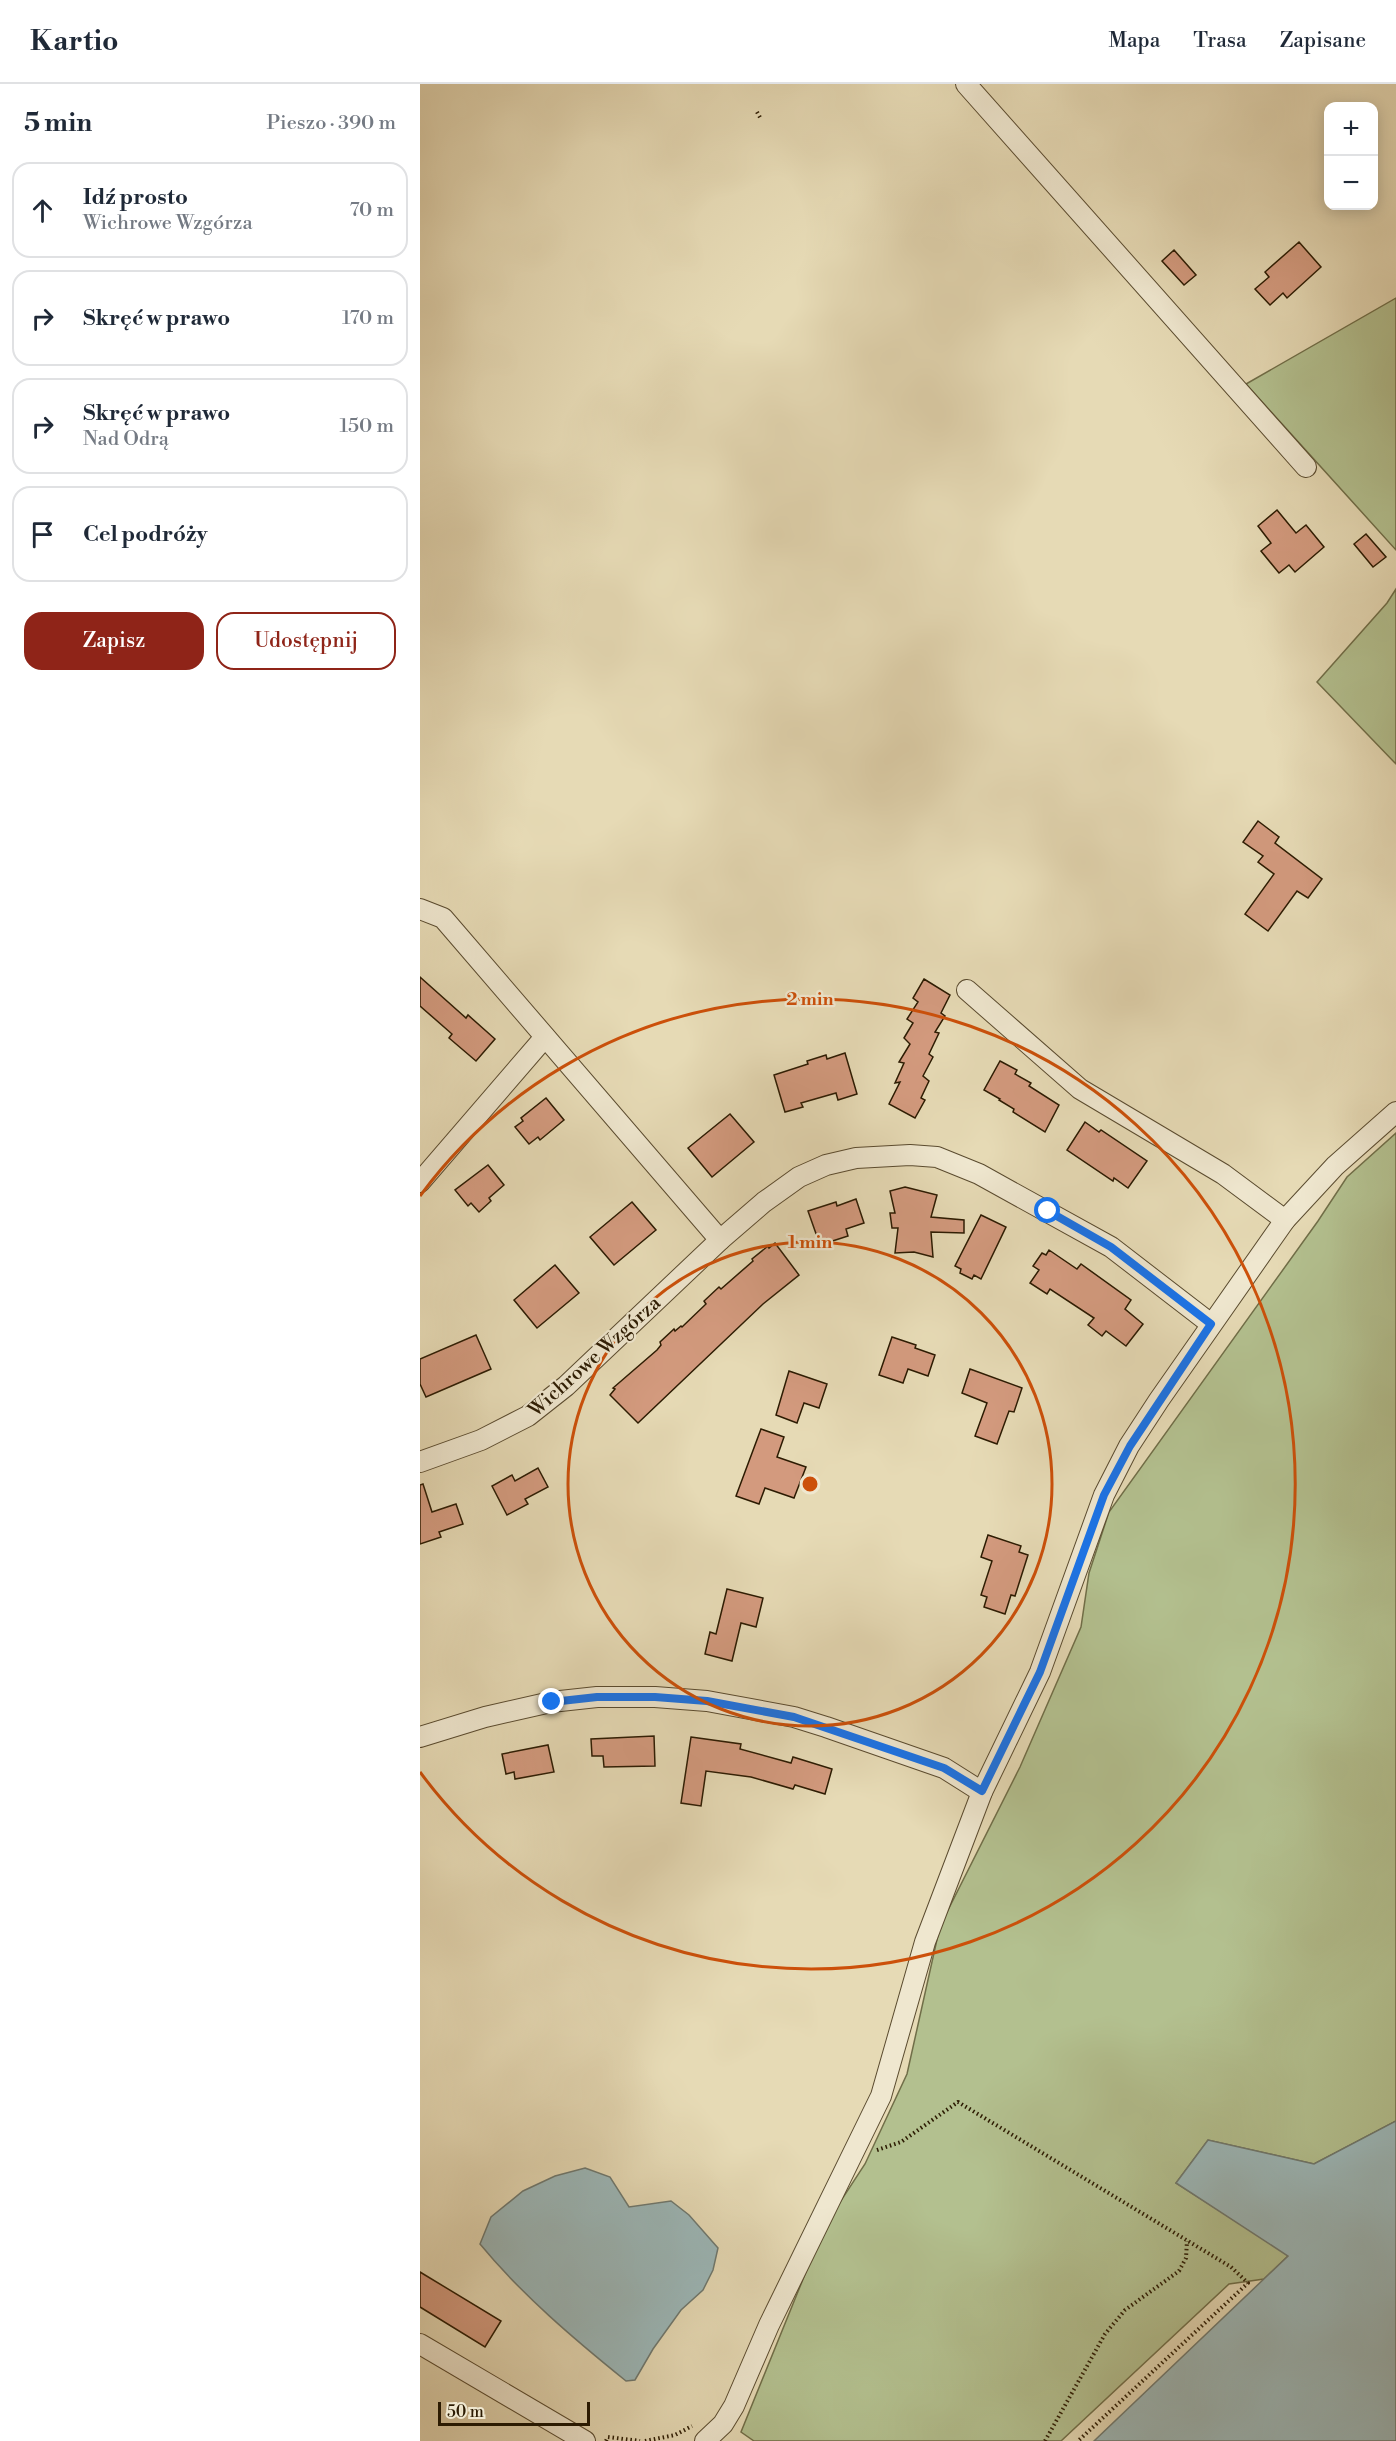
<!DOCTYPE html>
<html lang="pl">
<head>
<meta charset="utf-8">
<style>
  body { margin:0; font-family:"Libre Bodoni",serif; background:#f6f6f7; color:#1f2937 }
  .controls { position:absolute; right:18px; top:18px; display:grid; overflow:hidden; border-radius:12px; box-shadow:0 3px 15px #0003 }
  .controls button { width:54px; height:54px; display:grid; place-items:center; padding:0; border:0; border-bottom:2px solid #e0e1e3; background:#fff; color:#1f2937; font:30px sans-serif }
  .scale { position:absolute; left:18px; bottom:15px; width:152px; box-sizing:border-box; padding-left:6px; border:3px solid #2c1b02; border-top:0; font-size:16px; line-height:21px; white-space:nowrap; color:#2c1b02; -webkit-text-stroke:4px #efe7cf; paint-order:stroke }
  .stop { position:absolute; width:18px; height:18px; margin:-14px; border:4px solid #1a73e8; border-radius:50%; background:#fff }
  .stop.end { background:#1a73e8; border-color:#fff; box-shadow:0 2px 6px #0008 }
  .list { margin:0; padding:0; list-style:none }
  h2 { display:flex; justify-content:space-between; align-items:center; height:78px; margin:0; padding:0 24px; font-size:26px }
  h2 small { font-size:20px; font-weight:400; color:#747a83 }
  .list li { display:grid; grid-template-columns:39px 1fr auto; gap:18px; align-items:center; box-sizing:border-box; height:96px; margin:0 12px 12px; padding:0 12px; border:2px solid #e0e1e3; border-radius:18px }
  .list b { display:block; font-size:22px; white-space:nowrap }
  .list p { margin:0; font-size:20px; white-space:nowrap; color:#747a83 }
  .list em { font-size:20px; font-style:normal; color:#747a83 }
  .actions { display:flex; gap:12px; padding:18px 24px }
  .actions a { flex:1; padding:14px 0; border:2px solid #8f2418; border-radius:18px; text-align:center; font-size:21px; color:#8f2418 }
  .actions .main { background:#8f2418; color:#fff }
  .icon { flex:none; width:33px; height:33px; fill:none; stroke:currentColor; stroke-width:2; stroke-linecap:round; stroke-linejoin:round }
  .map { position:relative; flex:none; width:976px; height:2357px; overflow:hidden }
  header { display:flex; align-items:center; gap:36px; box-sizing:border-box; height:84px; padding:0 30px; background:#fff; border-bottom:2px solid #e0e1e3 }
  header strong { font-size:28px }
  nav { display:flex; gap:33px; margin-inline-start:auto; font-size:21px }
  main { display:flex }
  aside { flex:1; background:#fff }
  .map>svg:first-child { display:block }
</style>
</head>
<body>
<header>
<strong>Kartio</strong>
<nav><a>Mapa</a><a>Trasa</a><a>Zapisane</a></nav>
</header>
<main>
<aside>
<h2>5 min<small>Pieszo · 390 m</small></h2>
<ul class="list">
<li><svg class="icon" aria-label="ahead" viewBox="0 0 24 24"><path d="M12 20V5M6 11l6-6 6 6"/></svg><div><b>Idź prosto</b><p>Wichrowe Wzgórza</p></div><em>70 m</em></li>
<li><svg class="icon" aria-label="right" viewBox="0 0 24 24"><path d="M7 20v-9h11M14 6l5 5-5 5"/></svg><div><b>Skręć w prawo</b></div><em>170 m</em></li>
<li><svg class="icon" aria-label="right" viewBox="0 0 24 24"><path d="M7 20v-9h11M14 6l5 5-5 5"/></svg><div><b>Skręć w prawo</b><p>Nad Odrą</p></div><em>150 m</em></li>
<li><svg class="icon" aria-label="arrive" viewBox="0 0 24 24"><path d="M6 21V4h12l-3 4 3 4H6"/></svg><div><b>Cel podróży</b></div></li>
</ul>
<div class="actions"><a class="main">Zapisz</a><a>Udostępnij</a></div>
</aside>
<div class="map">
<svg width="976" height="2357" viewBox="0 0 976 2357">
  <rect width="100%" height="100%" fill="#e6dab5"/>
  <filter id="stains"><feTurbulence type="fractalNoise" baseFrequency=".00333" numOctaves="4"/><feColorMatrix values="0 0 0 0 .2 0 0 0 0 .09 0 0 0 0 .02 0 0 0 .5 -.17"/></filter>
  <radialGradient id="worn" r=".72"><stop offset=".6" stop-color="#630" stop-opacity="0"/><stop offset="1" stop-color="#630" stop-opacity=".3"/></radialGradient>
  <!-- green -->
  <g fill="#b3c08f" stroke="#706e48" stroke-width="1.5">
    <path d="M976 214V466L826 300Z"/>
    <path d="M976 505V680L897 598 967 519Z"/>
    <path d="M976 1049V2037L894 2080 788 2056 756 2099 869 2171 844 2195 809 2200 641 2357H334L321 2348 405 2141 445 2080 487 1990 520 1842 600 1683 661 1543 669 1489 689 1428 898 1137 927 1093Z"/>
  </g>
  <!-- water -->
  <g fill="#9cb8b9" stroke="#6f7970" stroke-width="1.5">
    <path d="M976 2037V2357H674L868 2172 756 2099 788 2056 894 2080Z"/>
    <path d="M165 2084 190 2093 209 2123 251 2117 269 2131 298 2164 293 2186 283 2206 261 2226 233 2265 215 2296 206 2297C154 2255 102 2211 60 2160L71 2133 103 2107 135 2092Z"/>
  </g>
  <!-- building -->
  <g fill="#d39a7e" stroke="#2c1b02" stroke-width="1.5">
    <path d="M879 158 901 183 867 214 863 209 850 221 835 205 849 193 845 188Z"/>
    <path d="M754 166 776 191 764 201 742 177Z"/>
    <path d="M857 426 876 449 886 441 904 463 875 488 869 481 859 489 841 467 851 459 838 442Z"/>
    <path d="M946 450 966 473 953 483 934 460Z"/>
    <path d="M838 737 859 753 855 759 902 795 888 814 877 807 848 847 825 830 854 790 838 778 843 772 823 758Z"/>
    <path d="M0 893 46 934 48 931 75 955 56 977 29 954 32 950 0 922Z"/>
    <path d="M504 895 530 911 521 929 525 932 515 948 519 949 509 970 513 973 503 992 509 997 501 1014 505 1016 495 1034 469 1020 480 998 475 999 484 979 479 978 490 960 484 954 493 939 487 935 498 918 493 914Z"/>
    <path d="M425 969 437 1010 418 1016 416 1009 381 1019 383 1023 365 1028 354 991 388 980 387 977 406 971 407 975Z"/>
    <path d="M580 977 597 986 595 990 611 999 609 1002 639 1021 625 1048 593 1028 594 1025 579 1016 580 1015 564 1006Z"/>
    <path d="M126 1014 144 1036 120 1056 118 1053 109 1060 95 1043 103 1037 101 1034Z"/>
    <path d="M310 1030 334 1058 292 1093 268 1064Z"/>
    <path d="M665 1038 679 1048 681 1046 727 1077 708 1104 694 1094 693 1097 647 1066Z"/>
    <path d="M68 1081 84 1101 69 1114 71 1117 59 1128 51 1119 48 1122 35 1106Z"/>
    <path d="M485 1103 517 1111 511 1133 544 1136V1149L511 1148 513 1173 494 1168 475 1169 478 1144H472L470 1129H475L470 1107Z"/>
    <path d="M436 1115 444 1139 426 1145 428 1152 400 1161 388 1127 416 1118 417 1122Z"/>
    <path d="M212 1118 236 1146 194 1181 170 1153Z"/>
    <path d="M561 1131 586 1143 561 1195 554 1191 552 1195 540 1189 541 1185 535 1182Z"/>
    <path d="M355 1159 379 1191 343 1220 218 1339 190 1311 195 1305 193 1304 237 1266 241 1261 240 1258 254 1245 255 1247 261 1242 262 1243 286 1220 284 1217 299 1203 301 1205 333 1177 332 1175 348 1162 349 1164Z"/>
    <path d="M629 1166 657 1185 661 1180 711 1216 705 1225 723 1240 706 1262 686 1247 682 1252 668 1241 674 1234 630 1205 627 1210 610 1199 619 1186 613 1182 622 1169 626 1171Z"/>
    <path d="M135 1181 159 1209 117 1244 94 1216Z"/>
    <path d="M56 1251 71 1285 6 1313 0 1300V1275Z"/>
    <path d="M472 1253 496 1261 495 1264 515 1271 508 1292 488 1285 483 1299 459 1291Z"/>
    <path d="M550 1285 602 1304 594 1328 589 1327 577 1360 555 1352 567 1319 542 1309Z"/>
    <path d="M369 1287 407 1300 399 1324 384 1319 377 1339 356 1331Z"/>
    <path d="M341 1345 364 1353 357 1373 386 1383 374 1414 345 1404 339 1420 316 1412Z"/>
    <path d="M118 1384 128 1403 105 1415 108 1420 87 1431 72 1402 92 1391 95 1397Z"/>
    <path d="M3 1400 12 1428 36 1420 43 1440 19 1448 21 1453 0 1460V1401Z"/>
    <path d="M568 1451 601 1462 599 1468 608 1471 595 1512 591 1511 585 1530 564 1523 567 1513 561 1511 572 1477 561 1473Z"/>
    <path d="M307 1505 343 1514 336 1543 321 1539 312 1577 285 1570 290 1548 296 1550Z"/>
    <path d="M234 1652 235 1682 184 1683 183 1672H172L171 1655Z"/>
    <path d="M271 1653 321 1660 320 1665 371 1679 373 1673 412 1685 405 1710 375 1701 373 1705 331 1693 286 1687 281 1722 261 1719Z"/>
    <path d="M128 1661 134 1688 95 1695 94 1688 86 1690 82 1670Z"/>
    <path d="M0 2188 81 2237 65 2263 0 2223Z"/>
  </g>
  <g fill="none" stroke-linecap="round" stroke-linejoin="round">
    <defs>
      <g id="minor">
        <path d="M546 0 886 383"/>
        <path d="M0 825 23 834 300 1156"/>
        <path d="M547 906 660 1005 803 1090 865 1136"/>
        <path d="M0 1098 125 953"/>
        <path d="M0 1378 61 1356 108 1332 146 1302 300 1156 344 1118 379 1093 406 1081 436 1074 490 1071 517 1073 559 1090 691 1163 791 1240"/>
        <path d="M0 1653 65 1633 131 1618 177 1613H235L287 1617 374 1633 406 1643 524 1684 562 1708"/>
        <path d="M0 2260 165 2357"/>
        <path d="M285 2357 303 2340 314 2322 349 2241 461 2012 505 1858 562 1708 620 1588 684 1411 709 1362 739 1316 865 1136 915 1082 976 1028"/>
      </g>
    </defs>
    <!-- minor casing -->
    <use href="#minor" stroke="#5a4b2f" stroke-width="22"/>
    <!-- path -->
    <g stroke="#2c1b02" stroke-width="4" stroke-dasharray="1.5 3" stroke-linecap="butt">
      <path d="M337 28 341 35"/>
      <path d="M457 2066 481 2058 538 2018 811 2183 828 2199 658 2357"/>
      <path d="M186 2357 188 2353 220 2357"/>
      <path d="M225 2357 255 2351 272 2342"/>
      <path d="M625 2357 685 2250 705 2226 759 2187 766 2174 767 2157"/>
    </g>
    <!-- minor -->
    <use href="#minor" stroke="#efe7cf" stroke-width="20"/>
  </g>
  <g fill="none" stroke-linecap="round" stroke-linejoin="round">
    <!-- route -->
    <path stroke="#1a73e8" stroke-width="8" d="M132 1618 177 1613H235L287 1617 374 1633 524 1684 562 1707 620 1588 684 1411 710 1362 791 1240 691 1163 628 1127"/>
  </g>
  <!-- distance rings -->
  <g fill="none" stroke="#cc500a" stroke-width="3">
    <circle cx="390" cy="1400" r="242"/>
    <path d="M0 1112A485 485 0 1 1 0 1688"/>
  </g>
  <g text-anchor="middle" stroke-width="4.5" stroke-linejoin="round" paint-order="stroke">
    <!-- street labels -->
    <g font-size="20" fill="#2c1b02" stroke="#efe7cf">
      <text transform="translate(174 1272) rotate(-42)" y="7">Wichrowe Wzgórza</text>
    </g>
  </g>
  <circle cx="390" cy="1400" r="9" fill="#cc500a" stroke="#efe7cf" stroke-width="3"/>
  <g font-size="18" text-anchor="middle" font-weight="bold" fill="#cc500a" stroke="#efe7cf" stroke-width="4.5" stroke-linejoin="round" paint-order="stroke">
    <text x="390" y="921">2 min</text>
    <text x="390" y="1164">1 min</text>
  </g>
  <rect width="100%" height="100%" filter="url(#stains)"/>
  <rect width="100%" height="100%" fill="url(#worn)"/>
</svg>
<div class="controls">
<button>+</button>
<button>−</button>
</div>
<div class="scale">50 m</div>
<div class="stop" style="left:628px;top:1127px"></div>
<div class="stop end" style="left:132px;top:1618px"></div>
</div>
</main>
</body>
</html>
